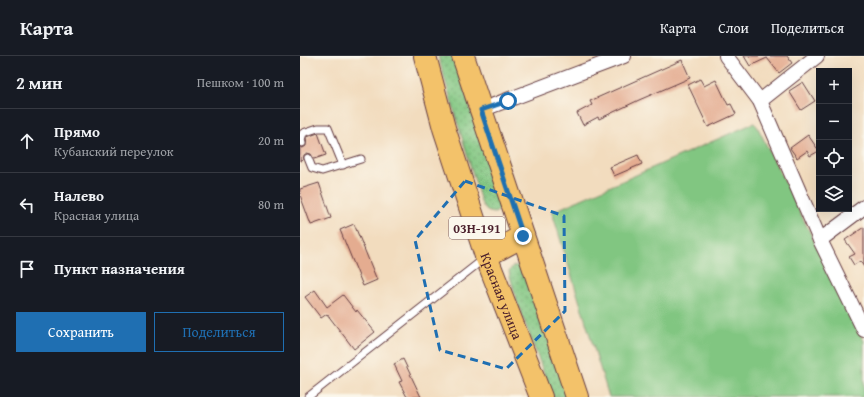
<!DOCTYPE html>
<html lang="ru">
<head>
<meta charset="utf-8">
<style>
  body { margin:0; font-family:"Gentium Book Plus",serif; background:#20242c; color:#f1f3f6 }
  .controls { position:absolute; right:12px; top:12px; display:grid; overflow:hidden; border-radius:0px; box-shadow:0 4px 16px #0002 }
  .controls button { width:36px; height:36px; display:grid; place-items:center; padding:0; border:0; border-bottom:1px solid #363941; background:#171b24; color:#f1f3f6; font:20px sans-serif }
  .stop { position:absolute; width:12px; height:12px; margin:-9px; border:3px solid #1f6fb2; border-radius:50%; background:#fff }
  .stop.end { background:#1f6fb2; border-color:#fff; box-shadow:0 1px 4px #0008 }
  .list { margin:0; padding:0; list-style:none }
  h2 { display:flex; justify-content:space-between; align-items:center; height:52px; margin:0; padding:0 16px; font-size:17px }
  h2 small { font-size:13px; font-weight:400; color:#9ea1a6 }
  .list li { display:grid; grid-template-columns:26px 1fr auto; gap:12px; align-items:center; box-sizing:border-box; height:64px; padding:0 16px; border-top:1px solid #363941 }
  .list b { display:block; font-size:15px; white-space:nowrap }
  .list p { margin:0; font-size:13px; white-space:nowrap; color:#9ea1a6 }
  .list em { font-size:13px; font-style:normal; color:#9ea1a6 }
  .actions { display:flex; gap:8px; padding:12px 16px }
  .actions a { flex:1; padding:9px 0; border:1px solid #1f6fb2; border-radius:0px; text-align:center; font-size:14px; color:#1f6fb2 }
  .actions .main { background:#1f6fb2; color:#fff }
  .icon { flex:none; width:22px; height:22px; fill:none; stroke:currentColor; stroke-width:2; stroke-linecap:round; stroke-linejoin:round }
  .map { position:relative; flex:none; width:564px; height:341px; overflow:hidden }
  header { display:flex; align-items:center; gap:24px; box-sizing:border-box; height:56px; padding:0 20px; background:#171b24; border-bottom:1px solid #363941 }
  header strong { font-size:19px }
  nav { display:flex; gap:22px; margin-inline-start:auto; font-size:14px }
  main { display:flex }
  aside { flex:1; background:#171b24 }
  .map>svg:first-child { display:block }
</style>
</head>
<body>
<header>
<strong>Карта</strong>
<nav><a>Карта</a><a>Слои</a><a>Поделиться</a></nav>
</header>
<main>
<aside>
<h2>2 мин<small>Пешком · 100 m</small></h2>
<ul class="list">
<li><svg class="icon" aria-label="ahead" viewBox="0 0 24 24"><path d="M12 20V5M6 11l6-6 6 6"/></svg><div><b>Прямо</b><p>Кубанский переулок</p></div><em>20 m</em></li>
<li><svg class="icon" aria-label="left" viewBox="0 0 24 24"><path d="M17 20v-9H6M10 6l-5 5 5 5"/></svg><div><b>Налево</b><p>Красная улица</p></div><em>80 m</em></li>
<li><svg class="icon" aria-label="arrive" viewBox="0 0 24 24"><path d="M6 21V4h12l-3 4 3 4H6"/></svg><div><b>Пункт назначения</b></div></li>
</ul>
<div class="actions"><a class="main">Сохранить</a><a>Поделиться</a></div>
</aside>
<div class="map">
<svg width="564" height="341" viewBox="0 0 564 341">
  <defs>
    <pattern id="grass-dots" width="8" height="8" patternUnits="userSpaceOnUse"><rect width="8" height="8" fill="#81c681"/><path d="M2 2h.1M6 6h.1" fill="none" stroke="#6ca06a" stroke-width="1.8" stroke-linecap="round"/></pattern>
  </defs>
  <rect width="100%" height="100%" fill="#fbf7ec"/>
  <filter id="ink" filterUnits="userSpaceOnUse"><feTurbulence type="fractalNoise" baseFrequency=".025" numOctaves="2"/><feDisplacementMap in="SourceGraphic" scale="8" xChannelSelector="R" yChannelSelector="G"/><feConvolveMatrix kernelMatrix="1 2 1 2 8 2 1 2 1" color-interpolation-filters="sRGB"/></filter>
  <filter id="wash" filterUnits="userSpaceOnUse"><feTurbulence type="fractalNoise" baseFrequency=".012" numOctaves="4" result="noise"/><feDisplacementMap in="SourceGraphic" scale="16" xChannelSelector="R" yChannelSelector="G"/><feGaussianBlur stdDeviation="0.9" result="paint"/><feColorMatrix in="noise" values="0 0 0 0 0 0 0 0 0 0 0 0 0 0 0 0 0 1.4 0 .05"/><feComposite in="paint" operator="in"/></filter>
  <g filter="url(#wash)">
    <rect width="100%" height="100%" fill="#f2dcbe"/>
    <!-- grass -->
    <g fill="url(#grass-dots)" stroke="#667256">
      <path d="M138 0H154L201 149 199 154 195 157C186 156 185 154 181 146Z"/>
      <path d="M218 209 224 211 272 341H253L217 246 209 216 212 211Z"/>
    </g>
    <!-- pitch -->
    <path fill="#81c681" stroke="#667256" d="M454 67 457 70 564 285V341H309L252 156Z"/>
    <g id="blocks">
      <!-- building -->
      <g fill="#e4ac90">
        <path d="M444 0H487L492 7 479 17 467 2 450 10Z"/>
        <path d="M382 4 390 22 339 44 299 63 298 61 283 69 277 57 292 49 290 45Z"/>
        <path d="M400 23 404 30 416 24 428 49 431 48 436 58 408 71 388 29Z"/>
        <path d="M503 26 515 45 501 54 489 35Z"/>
        <path d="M18 77 26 99 14 103 11 98 7 97 4 99 3 104 0 105V91L3 92 6 90 7 81Z"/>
        <path d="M508 79 519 95 510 100 507 95 497 102 490 92Z"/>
        <path d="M338 99 342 108 314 120 310 111Z"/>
        <path d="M19 127 31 162 11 169 0 139V133Z"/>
        <path d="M54 168 77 224 63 230 40 174Z"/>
        <path d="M564 171V211L560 205 554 209 549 201 555 198 545 184Z"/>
        <path d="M15 234 27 251 43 239 56 256 57 254 75 276 54 293 27 258 21 262 5 241Z"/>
        <path d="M103 303 121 341H107L99 326 102 325 94 308Z"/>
      </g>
    </g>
  </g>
  <g filter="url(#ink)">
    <use href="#blocks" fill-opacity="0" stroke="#633b41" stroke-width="1"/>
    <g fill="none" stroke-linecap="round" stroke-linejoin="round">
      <defs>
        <g id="lane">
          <path d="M2 87 1 84 3 77 18 72H28L43 109"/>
          <path d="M8 102 12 112 22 115 61 103"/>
          <path d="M8 341 185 202"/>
        </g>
        <g id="street">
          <path d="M426 0 460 45 520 184 564 274"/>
          <path d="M460 45 517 0"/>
          <path d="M181 54 324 0"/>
          <path d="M520 184 564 151"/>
        </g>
        <g id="primary">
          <path id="s1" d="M125 0 144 72 186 200 241 341"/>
          <path d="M163 0 277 341"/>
          <path d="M186 200 223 180"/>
        </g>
      </defs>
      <!-- lane casing -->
      <use href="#lane" stroke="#633b41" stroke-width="9"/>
      <!-- street casing -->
      <use href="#street" stroke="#633b41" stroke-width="16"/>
      <!-- primary casing -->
      <use href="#primary" stroke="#633b41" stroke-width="24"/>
      <!-- lane -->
      <use href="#lane" stroke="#fff" stroke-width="7"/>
      <!-- street -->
      <use href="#street" stroke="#fff" stroke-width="14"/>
      <!-- primary -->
      <use href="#primary" stroke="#f3c26a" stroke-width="22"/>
    </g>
  </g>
  <g fill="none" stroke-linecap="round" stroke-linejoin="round" filter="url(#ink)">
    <!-- route -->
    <path stroke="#1f6fb2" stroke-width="5" d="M208 45 181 54 223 180"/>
  </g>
  <!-- marked area -->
  <path fill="none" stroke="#1f6fb2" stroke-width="3" stroke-dasharray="8 5" stroke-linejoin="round" d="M165 125 264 160 265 255 206 313 140 294 115 184Z"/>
  <g text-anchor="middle" stroke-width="3" stroke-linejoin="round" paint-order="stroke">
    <!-- shield labels -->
    <rect fill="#fbf7ec" stroke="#7f6065" stroke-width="1" x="149" y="161" width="56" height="22" rx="3"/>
    <g font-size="13" font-weight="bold" fill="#4a1f2b">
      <text x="177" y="177">03Н-191</text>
    </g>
    <!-- street labels -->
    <g font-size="14" fill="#4a1f2b" stroke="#fbf7ec">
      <text dy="5" stroke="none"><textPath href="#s1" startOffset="252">Красная улица</textPath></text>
    </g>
  </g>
</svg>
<div class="controls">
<button>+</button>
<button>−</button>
<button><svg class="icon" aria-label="locate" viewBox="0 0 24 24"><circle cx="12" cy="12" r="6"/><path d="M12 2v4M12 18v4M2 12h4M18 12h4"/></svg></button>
<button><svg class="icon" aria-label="layers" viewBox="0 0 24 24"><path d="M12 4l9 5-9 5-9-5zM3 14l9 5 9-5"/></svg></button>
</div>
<div class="stop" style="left:208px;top:45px"></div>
<div class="stop end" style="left:223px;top:180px"></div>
</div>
</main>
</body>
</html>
